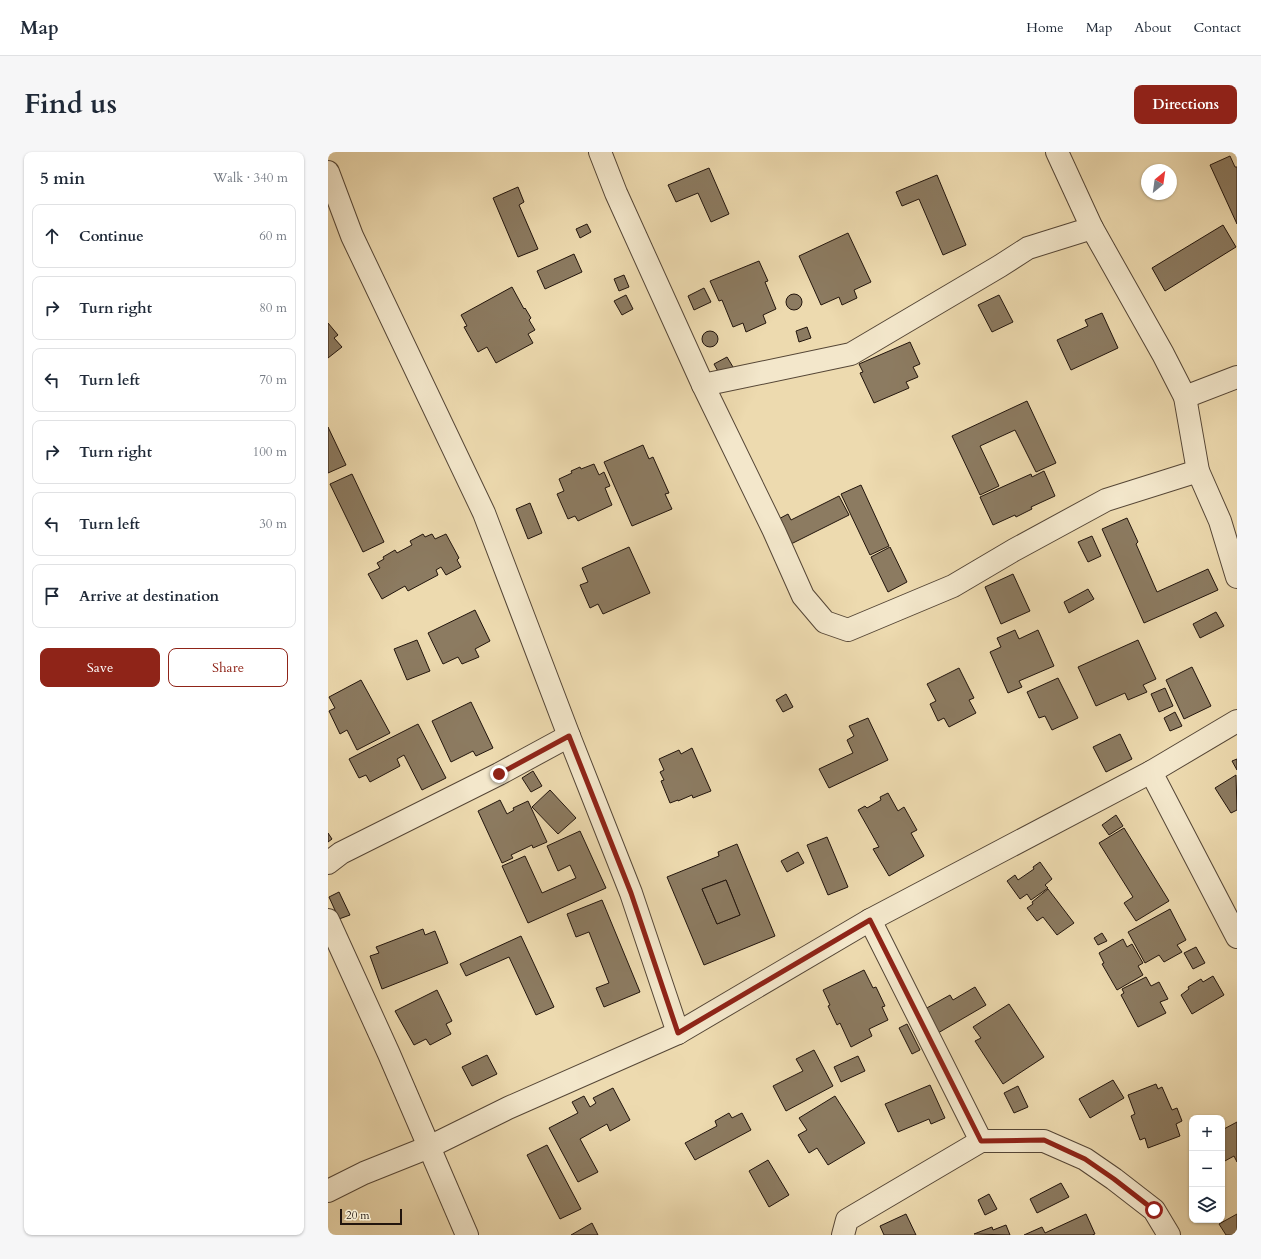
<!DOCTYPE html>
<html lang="en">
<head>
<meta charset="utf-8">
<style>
  body { margin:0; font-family:Cardo,serif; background:#f6f6f7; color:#1f2937 }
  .controls { position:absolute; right:12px; bottom:12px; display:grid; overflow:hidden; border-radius:8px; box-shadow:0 1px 3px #0004 }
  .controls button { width:36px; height:36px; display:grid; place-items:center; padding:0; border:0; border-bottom:1px solid #e0e1e3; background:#fff; color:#1f2937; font:20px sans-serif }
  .compass { position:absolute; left:813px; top:12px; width:36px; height:36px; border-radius:50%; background:#fff; box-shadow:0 1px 3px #0004; rotate:29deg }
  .scale { position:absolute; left:12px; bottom:10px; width:62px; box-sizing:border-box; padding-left:4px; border:2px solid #22150d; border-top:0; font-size:11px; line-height:14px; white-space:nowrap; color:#22150d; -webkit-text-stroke:3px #f3e7cb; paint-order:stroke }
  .stop { position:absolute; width:12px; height:12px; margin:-9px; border:3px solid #8f2418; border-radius:50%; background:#fff }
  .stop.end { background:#8f2418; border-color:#fff; box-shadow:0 1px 4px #0008 }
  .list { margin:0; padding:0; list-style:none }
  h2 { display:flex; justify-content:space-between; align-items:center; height:52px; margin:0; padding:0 16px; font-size:17px }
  h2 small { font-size:13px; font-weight:400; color:#747a83 }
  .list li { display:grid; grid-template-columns:26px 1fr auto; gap:12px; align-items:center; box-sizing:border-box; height:64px; margin:0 8px 8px; padding:0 8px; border:1px solid #e0e1e3; border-radius:8px }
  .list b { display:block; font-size:15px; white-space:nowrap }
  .list em { font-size:13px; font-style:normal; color:#747a83 }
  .actions { display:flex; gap:8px; padding:12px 16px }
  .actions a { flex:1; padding:9px 0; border:1px solid #8f2418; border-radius:8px; text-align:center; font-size:14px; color:#8f2418 }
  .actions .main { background:#8f2418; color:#fff }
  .icon { flex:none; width:22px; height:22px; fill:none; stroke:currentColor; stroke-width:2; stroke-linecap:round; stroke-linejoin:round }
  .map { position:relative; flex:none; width:909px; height:1083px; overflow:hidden; border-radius:8px }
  header { display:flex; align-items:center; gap:24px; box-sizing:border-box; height:56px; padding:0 20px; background:#fff; border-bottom:1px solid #e0e1e3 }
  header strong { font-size:19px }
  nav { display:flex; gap:22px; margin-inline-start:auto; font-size:14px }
  .intro { display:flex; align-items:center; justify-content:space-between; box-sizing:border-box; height:96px; padding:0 24px }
  h1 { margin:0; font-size:28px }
  .button { padding:10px 18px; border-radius:8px; background:#8f2418; color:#fff; font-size:14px; font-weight:700 }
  main { display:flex; gap:24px; padding:0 24px }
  aside { flex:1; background:#fff; border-radius:8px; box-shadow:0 1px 3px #0004 }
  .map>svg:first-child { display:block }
</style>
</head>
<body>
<header>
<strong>Map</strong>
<nav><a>Home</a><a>Map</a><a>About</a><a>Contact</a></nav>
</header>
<div class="intro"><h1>Find us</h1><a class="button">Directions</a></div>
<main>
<aside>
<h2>5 min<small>Walk · 340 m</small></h2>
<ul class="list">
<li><svg class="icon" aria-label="ahead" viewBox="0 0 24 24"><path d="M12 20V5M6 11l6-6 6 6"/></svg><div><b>Continue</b></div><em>60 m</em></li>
<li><svg class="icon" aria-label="right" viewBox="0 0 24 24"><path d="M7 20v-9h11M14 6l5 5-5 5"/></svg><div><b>Turn right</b></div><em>80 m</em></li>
<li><svg class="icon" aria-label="left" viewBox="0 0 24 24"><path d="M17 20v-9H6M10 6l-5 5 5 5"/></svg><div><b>Turn left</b></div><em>70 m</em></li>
<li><svg class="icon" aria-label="right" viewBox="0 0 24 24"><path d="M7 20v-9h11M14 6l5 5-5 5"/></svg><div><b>Turn right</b></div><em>100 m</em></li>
<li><svg class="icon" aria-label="left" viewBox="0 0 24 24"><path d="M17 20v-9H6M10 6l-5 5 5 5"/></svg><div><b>Turn left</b></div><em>30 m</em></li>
<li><svg class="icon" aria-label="arrive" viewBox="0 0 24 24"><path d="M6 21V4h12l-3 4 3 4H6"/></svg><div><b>Arrive at destination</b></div></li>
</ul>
<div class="actions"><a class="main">Save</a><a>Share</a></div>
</aside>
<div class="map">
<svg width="909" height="1083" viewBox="0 0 909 1083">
  <rect width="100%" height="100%" fill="#eddaaf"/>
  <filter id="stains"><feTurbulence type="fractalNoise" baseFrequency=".005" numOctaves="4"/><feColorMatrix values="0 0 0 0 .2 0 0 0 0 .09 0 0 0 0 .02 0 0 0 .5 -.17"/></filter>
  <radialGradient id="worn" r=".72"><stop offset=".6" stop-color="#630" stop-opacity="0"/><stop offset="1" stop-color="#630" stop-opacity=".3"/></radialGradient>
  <!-- building -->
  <g fill="#8c7b61" stroke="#22150d" fill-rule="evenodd">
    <path d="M902 4 907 15H909V72L882 13Z"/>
    <path d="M381 16 401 62 383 70 370 41 348 50 340 33Z"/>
    <path d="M609 23 638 93 615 103 591 47 574 54 568 40Z"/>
    <path d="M190 35 196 50 191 53 210 97 190 105 165 46Z"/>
    <path d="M259 72 263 80 252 86 248 77Z"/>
    <path d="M895 73 908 95 837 139 824 116Z"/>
    <path d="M520 81 543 130 526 138 529 146 514 153 511 145 493 153 471 104Z"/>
    <path d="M246 102 254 120 217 137 209 119Z"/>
    <path d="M431 109 440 129 437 130 448 157 435 163 438 171 418 180 415 171 405 175 394 148 391 149 382 129Z"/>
    <path d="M296 123 301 135 291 139 286 127Z"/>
    <path d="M184 135 196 157 197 156 203 166 201 168 207 178 200 182 205 191 168 211 159 195 150 200 136 175 139 174 133 163Z"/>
    <path d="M376 136 383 150 366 158 360 144Z"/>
    <circle cx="466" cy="150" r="8"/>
    <path d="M298 143 305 157 294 163 286 149Z"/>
    <path d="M671 143 685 170 664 180 650 153Z"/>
    <path d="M774 161 790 196 743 218 729 188 760 174 757 168Z"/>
    <path d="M0 171 10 183 6 186 14 195 0 206Z"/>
    <path d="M479 175 483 186 471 190 468 179Z"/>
    <circle cx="382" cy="187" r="8"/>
    <path d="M582 190 592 212 585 215 590 225 578 230 581 236 546 251 532 221 535 220 531 212Z"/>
    <path d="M399 205 405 215 392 223 386 212Z"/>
    <path d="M699 249 728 311 708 320 687 278 652 294 671 334 652 343 624 284Z"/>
    <path d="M0 275 18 313 0 321Z"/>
    <path d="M315 293 321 307 325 305 341 341 337 342 344 357 304 374 276 310Z"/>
    <path d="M266 312 271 323 276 320 282 334 277 336 284 353 250 369 247 364 240 367 229 342 236 339 231 327 244 321 243 319 252 315 253 317Z"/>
    <path d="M716 319 727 344 703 355 704 357 688 365 687 363 665 373 652 345 703 322 704 325Z"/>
    <path d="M24 322 56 390 35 400 2 332Z"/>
    <path d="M533 333 561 394 542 403 513 342Z"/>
    <path d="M511 344 521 363 459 394 447 369 460 362 463 368Z"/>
    <path d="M202 351 214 381 200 387 188 357Z"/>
    <path d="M799 366 810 390 808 392 829 440 880 417 890 438 816 471 774 377Z"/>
    <path d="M95 382 97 385 104 382 107 387 118 382 131 406 129 408 133 415 118 423 113 415 108 418 110 423 80 439 77 434 54 447 40 422 52 416 49 411 56 407 55 405 67 398 69 401 84 393 82 389Z"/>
    <path d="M764 384 773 404 760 410 750 390Z"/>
    <path d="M301 395 322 441 275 462 270 452 262 456 252 433 260 430 254 416Z"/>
    <path d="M562 395 579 430 560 440 543 405Z"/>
    <path d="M685 422 702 459 673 472 657 435Z"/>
    <path d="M760 437 766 447 741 461 736 450Z"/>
    <path d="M147 458 162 489 147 497 151 505 134 512 130 505 115 512 100 481Z"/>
    <path d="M888 460 896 474 872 486 865 472Z"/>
    <path d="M687 478 691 487 710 478 726 514 691 529 694 535 680 541 662 500 673 495 669 486Z"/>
    <path d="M89 488 102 519 79 528 66 497Z"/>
    <path d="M810 488 828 527 815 533 819 540 800 548 797 541 768 554 750 515Z"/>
    <path d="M864 515 883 554 856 567 838 528Z"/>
    <path d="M631 516 646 546 641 548 648 561 621 575 616 566 610 569 602 552 608 549 599 532Z"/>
    <path d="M730 526 750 566 724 578 717 564 711 566 699 540Z"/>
    <path d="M33 528 62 581 29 598 19 578 12 582 1 559 7 556 1 545Z"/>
    <path d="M837 536 845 554 831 560 823 542Z"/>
    <path d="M458 542 465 555 455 560 448 548Z"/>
    <path d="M143 550 165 596 148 604 145 599 123 610 104 569Z"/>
    <path d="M847 560 854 574 842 579 836 566Z"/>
    <path d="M540 566 560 608 501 636 491 617 525 601 519 588 526 584 521 574Z"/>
    <path d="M90 572 118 626 94 638 76 603 69 607 72 614 42 630 38 623 31 626 21 607Z"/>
    <path d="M792 582 804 607 778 620 765 595Z"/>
    <path d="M364 596 383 639 365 646 364 643 350 649V648L342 651 333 629 336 628 332 620 336 618 331 607 351 598 353 602Z"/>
    <path d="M909 607V618L904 609Z"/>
    <path d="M205 619 214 634 203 640 194 626Z"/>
    <path d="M908 623 909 658 903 661 887 636Z"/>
    <path d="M222 638 248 666 230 682 204 655Z"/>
    <path d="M560 641 570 659 576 655 589 678 583 681 596 704 561 724 545 697 551 695 530 658 537 654 539 656 553 648 552 645Z"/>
    <path d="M172 648 179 662 186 658 185 656 200 649 219 690 205 696 204 693 183 703 185 706 174 711 150 659Z"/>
    <path d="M788 663 795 674 781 683 774 673Z"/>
    <path d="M796 676 841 749 808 769 796 751 805 745 771 691Z"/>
    <path d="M252 679 278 736 200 771 174 714 197 704 214 741 248 726 242 713 230 719 219 694Z"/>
    <path d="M0 681 4 687 0 690Z"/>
    <path d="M499 685 520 735 500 743 479 693Z"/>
    <path d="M409 692 447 784 376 813 339 725 391 704 390 700ZM398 728 412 763 389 772 374 737Z"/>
    <path d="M470 700 476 711 459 720 453 709Z"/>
    <path d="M712 710 724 727 717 733 720 736 703 748 699 742 692 747 679 729 687 723 690 728 706 717 705 715Z"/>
    <path d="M398 728 412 763 389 772 374 737Z"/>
    <path d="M720 737 746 771 729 783 715 765 709 769 699 756 705 752 704 750Z"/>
    <path d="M11 740 22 763 11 767 1 745Z"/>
    <path d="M274 748 312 840 276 855 268 836 281 831 261 780 248 785 239 762Z"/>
    <path d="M842 757 858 788 849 793 854 800 836 810 831 803 817 811 800 780Z"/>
    <path d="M95 777 97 783 107 779 120 811 54 837 42 804 51 801 48 795Z"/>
    <path d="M774 781 779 789 770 793 766 786Z"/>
    <path d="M193 784 226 855 208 863 181 805 138 824 132 812Z"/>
    <path d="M795 787 799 795 804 792 815 811 810 814 815 823 789 838 774 812 776 811 771 801Z"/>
    <path d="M868 795 877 811 865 817 856 801Z"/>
    <path d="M536 818 545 836 548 835 557 854 554 855 560 868 541 877 544 884 523 895 512 871 509 873 500 854 502 853 495 838Z"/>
    <path d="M885 824 896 843 864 862 853 843 861 837 860 835 873 827 875 830Z"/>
    <path d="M818 825 823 834 831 830 840 847 832 850 838 861 810 875 793 843 796 841 794 837Z"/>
    <path d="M647 835 658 853 610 881 597 857 622 843 625 848Z"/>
    <path d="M109 838 124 869 118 872 123 882 102 893 98 887 86 893 67 859Z"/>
    <path d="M681 852 716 905 675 932 647 889 653 886 645 875Z"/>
    <path d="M579 872 592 898 584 902 571 876Z"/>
    <path d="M486 898 505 934 458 959 445 934 475 919 468 907Z"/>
    <path d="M159 903 169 922 144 934 134 915Z"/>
    <path d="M530 904 537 919 513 930 506 915Z"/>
    <path d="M785 928 796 946 762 966 751 947Z"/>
    <path d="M828 932 830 937 834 935 844 958 849 956 854 969 848 972 852 984 820 996 817 986 812 988 803 964 807 962 800 943Z"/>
    <path d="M602 933 617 966 603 972 601 967 570 980 557 952Z"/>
    <path d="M690 934 700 955 686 961 676 941Z"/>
    <path d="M285 936 302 968 282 979 279 972 252 987 270 1020 250 1030 221 976 250 961 244 950 256 944 262 955 268 951 265 946Z"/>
    <path d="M507 944 537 991 500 1013 489 996 481 1001 470 983 479 978 471 966Z"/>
    <path d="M401 961 404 966 414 961 423 978 367 1008 357 991 389 974 387 969Z"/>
    <path d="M909 970V1010L906 1004 895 1010 894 1007V978Z"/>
    <path d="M219 993 253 1057 232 1067 199 1003Z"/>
    <path d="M440 1008 461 1043 441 1055 421 1019Z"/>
    <path d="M733 1031 741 1045 709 1061 702 1047Z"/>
    <path d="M661 1042 669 1057 657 1063 650 1048Z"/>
    <path d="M578 1062 588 1083H556L552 1074Z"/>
    <path d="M758 1062 767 1082 764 1083H696L714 1075 717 1081Z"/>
    <path d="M909 1062V1083H898L891 1072Z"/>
    <path d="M264 1071 270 1083H243Z"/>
    <path d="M678 1073 682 1083 646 1082 664 1075 665 1078Z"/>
  </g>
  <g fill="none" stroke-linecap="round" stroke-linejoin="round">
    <defs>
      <g id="minor">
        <path d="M272 0 288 41 375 233 446 379 475 444 497 470 520 478 625 434 686 398 778 348 870 319"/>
        <path d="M729 0 764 76 835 202 857 245 870 319 892 369 909 425"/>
        <path d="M0 20 24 84 156 361 241 584 303 741 350 881"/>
        <path d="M375 233 523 202 672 114 700 96 764 76"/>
        <path d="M857 245 909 225"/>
        <path d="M823 620 909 785"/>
        <path d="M0 711 13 701 171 622 241 584"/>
        <path d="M0 768 61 902 139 1083"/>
        <path d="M542 768 653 989"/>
        <path d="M0 1039 36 1021 101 995 180 956 350 881 542 768 823 620 909 569"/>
        <path d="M515 1083 519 1068 653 989H716L757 1007 786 1027 826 1058 841 1083"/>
      </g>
    </defs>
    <!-- minor casing -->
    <use href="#minor" stroke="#554636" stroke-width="24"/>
    <!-- minor -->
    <use href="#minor" stroke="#f3e7cb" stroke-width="22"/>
  </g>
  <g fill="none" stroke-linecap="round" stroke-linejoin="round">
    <!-- route -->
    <path stroke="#8f2418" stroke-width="5" d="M171 622 241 584 303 741 350 881 542 768 653 989 716 988 757 1007 786 1027 826 1058"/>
  </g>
  <rect width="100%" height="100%" filter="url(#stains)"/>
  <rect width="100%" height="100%" fill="url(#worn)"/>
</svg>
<div class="controls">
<button>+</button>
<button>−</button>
<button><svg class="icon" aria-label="layers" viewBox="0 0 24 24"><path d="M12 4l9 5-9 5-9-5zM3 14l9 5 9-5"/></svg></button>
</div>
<svg class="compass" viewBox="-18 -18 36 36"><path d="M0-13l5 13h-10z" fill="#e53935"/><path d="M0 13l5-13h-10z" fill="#747a83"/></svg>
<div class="scale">20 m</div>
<div class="stop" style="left:826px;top:1058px"></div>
<div class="stop end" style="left:171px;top:622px"></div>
</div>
</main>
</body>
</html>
